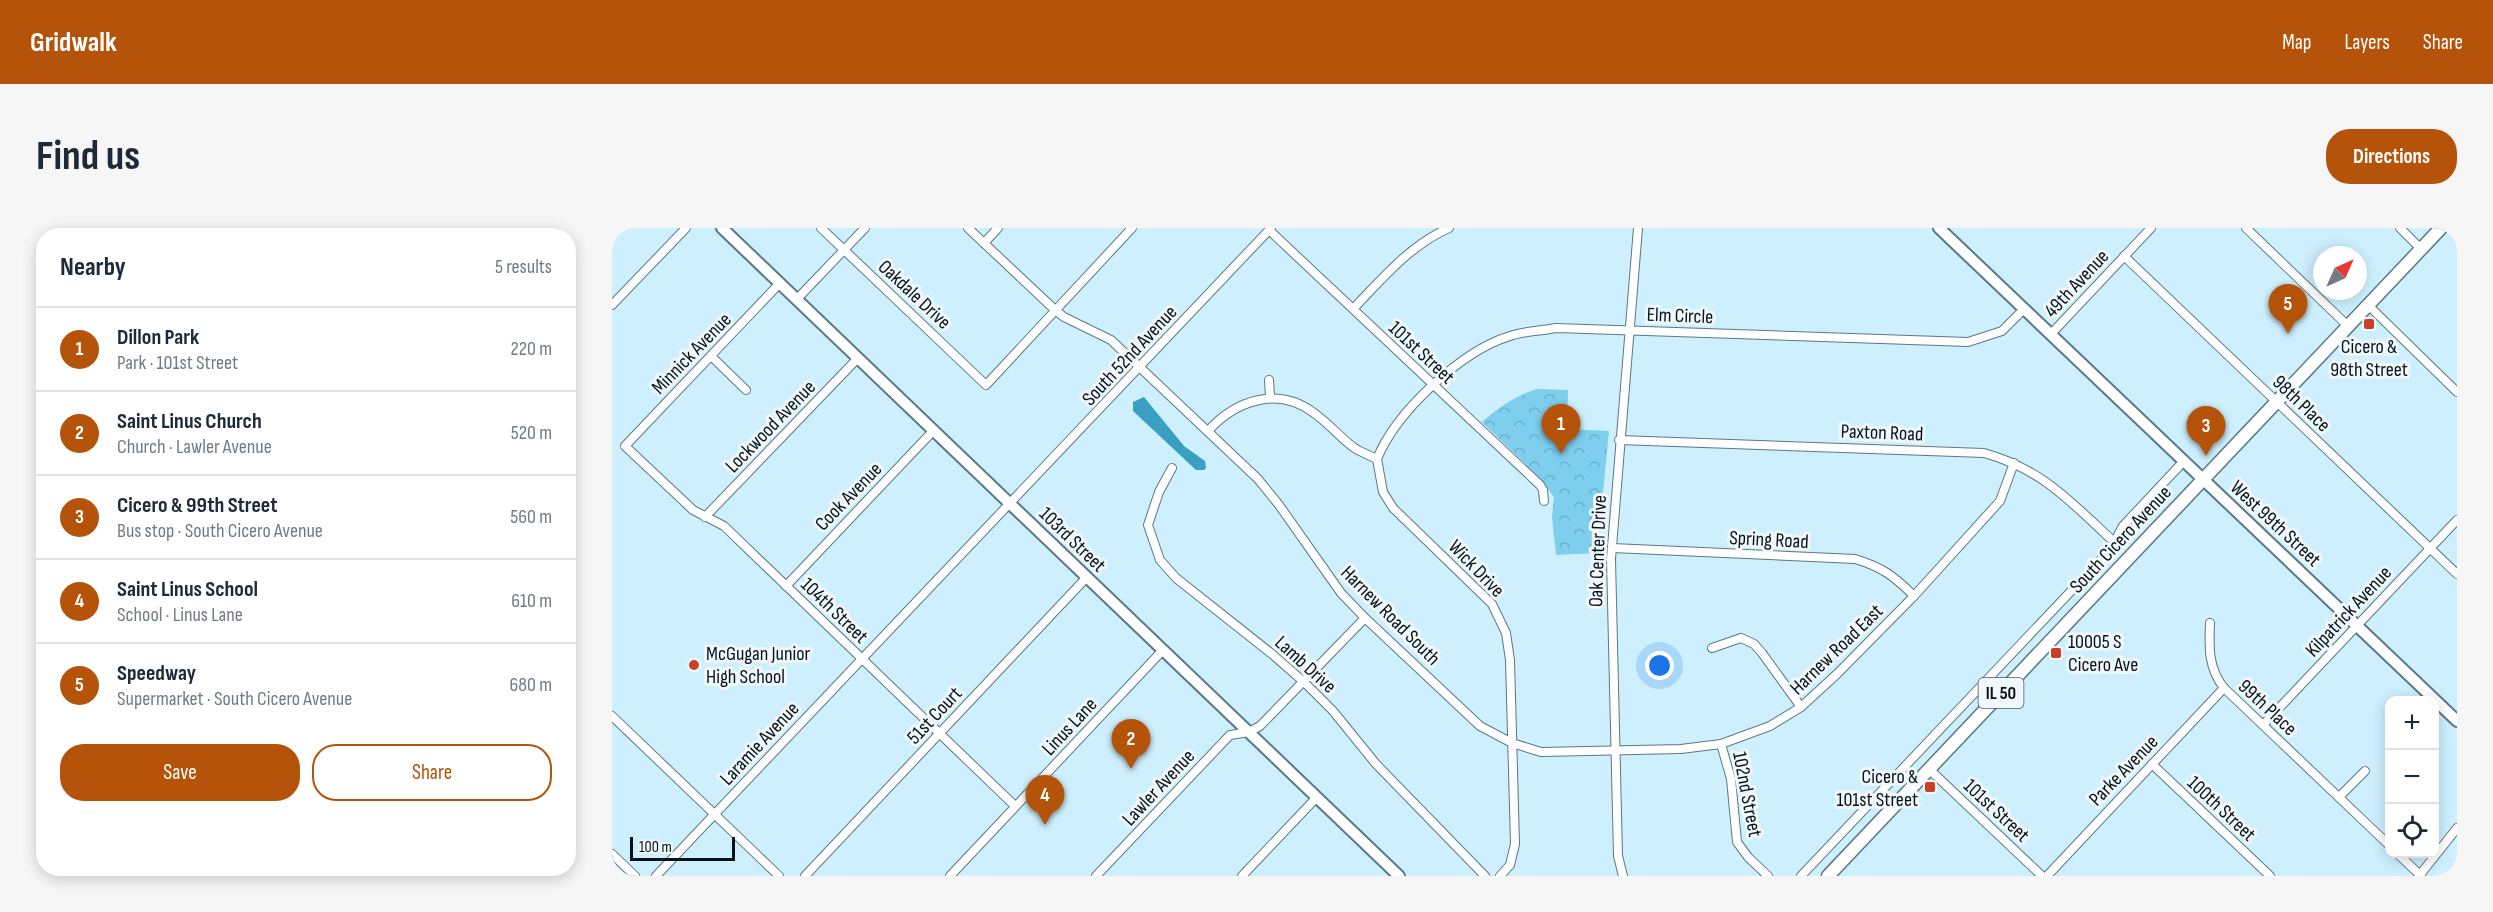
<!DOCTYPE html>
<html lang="en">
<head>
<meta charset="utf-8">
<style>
  body { margin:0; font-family:"Sofia Sans Condensed",sans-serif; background:#f6f6f7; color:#1f2937 }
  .controls { position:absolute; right:18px; bottom:18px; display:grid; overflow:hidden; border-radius:12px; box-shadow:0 3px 15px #0003 }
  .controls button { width:54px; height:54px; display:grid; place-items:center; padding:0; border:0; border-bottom:2px solid #e0e1e3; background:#fff; color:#1f2937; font:30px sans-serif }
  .compass { position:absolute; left:1701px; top:18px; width:54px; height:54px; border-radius:50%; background:#fff; box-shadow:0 3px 15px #0003; rotate:45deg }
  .scale { position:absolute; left:18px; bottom:15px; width:105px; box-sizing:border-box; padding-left:6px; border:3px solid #061217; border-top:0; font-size:16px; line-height:21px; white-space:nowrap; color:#061217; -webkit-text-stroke:4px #f1f8fb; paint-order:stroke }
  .you { position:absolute; left:1048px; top:438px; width:21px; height:21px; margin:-15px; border:4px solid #fff; border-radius:50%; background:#1a73e8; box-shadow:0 0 0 9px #1a73e833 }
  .badge { display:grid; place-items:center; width:39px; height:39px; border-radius:50%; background:#b45309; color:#fff; font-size:20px; font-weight:700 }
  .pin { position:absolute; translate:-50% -50px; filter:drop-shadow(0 2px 3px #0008) }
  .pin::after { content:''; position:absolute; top:32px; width:21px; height:18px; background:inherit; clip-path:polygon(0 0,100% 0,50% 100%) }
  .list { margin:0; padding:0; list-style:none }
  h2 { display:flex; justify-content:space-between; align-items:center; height:78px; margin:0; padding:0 24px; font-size:26px }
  h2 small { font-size:20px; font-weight:400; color:#747a83 }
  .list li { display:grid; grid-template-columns:39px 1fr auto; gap:18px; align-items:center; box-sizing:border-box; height:84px; padding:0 24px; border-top:2px solid #e0e1e3 }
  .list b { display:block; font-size:22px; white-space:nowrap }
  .list p { margin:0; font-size:20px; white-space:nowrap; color:#747a83 }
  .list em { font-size:20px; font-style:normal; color:#747a83 }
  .actions { display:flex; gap:12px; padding:18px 24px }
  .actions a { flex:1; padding:14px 0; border:2px solid #b45309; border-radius:24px; text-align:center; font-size:21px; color:#b45309 }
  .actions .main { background:#b45309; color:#fff }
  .icon { flex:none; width:33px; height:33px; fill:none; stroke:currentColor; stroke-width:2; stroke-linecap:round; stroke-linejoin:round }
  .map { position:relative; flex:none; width:1845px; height:648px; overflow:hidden; border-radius:24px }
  header { display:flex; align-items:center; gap:36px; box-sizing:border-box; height:84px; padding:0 30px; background:#b45309; color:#fff }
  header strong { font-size:28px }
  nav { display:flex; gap:33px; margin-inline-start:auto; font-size:21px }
  .intro { display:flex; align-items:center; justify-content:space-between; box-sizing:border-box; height:144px; padding:0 36px }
  h1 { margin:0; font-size:42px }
  .button { padding:15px 27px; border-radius:24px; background:#b45309; color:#fff; font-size:21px; font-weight:700 }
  main { display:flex; gap:36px; padding:0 36px }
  aside { flex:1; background:#fff; border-radius:24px; box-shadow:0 3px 15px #0003 }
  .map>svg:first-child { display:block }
</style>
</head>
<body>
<header>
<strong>Gridwalk</strong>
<nav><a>Map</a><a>Layers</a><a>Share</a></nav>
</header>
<div class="intro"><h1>Find us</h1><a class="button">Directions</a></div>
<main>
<aside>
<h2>Nearby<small>5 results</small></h2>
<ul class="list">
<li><span class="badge">1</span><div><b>Dillon Park</b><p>Park · 101st Street</p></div><em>220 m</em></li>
<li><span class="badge">2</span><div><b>Saint Linus Church</b><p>Church · Lawler Avenue</p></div><em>520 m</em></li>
<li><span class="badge">3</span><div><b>Cicero &amp; 99th Street</b><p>Bus stop · South Cicero Avenue</p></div><em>560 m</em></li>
<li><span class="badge">4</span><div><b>Saint Linus School</b><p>School · Linus Lane</p></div><em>610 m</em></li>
<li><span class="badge">5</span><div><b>Speedway</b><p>Supermarket · South Cicero Avenue</p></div><em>680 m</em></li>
</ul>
<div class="actions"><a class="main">Save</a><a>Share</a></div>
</aside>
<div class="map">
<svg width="1845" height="648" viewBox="0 0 1845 648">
  <defs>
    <pattern id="park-crowns" width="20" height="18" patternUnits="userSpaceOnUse" patternTransform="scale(1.5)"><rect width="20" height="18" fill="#7eceee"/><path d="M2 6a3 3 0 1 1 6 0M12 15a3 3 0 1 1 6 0" fill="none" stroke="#6bb0cb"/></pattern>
  </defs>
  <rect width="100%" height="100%" fill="#cef0fe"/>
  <!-- park -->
  <path fill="url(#park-crowns)" d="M925 161 956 162 955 201 997 203 985 325 944 327 940 289 942 269 927 249 870 194C887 179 903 168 925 161Z"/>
  <!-- water -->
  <path fill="#39a0c4" d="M532 169 572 218 593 233 594 240 592 242H584L521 183V174Z"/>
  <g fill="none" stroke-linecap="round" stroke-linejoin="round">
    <defs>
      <g id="street">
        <path d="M209 0 374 157 520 0"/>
        <path d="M356 0 443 82 452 89 499 112 646 251 667 277 729 365 753 390 868 498 900 515 929 524 1069 521 1109 516 1158 498 1189 479 1225 446 1302 368 1388 273 1402 235"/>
        <path d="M1634 0 1736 98"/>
        <path d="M1788 0 1809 21"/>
        <path d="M657 2 928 257 931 262 932 273"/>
        <path d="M372 15 386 0"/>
        <path d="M1512 28 1845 346"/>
        <path d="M168 55 13 218 81 282 112 298 403 578"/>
        <path d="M185 71 253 0"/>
        <path d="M0 77 74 0"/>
        <path d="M1756 77 1845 164"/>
        <path d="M741 81C770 51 798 17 837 0"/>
        <path d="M1439 106 1539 0"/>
        <path d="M99 128 134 162"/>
        <path d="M657 152 658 169"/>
        <path d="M596 203C624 172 666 158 702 185 716 195 727 208 741 219 748 224 757 227 765 231L771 264 781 280 880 376 894 405 898 432 903 616 898 637 888 648"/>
        <path d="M1007 212 1372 225C1430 241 1459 274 1502 314"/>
        <path d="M765 231C784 184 849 123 898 108 912 103 929 103 944 100L1356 114 1390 103 1412 81"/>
        <path d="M560 240 547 264 536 297 548 332 564 350 660 426 692 454 721 483 764 536 873 648"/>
        <path d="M93 289 246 130"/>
        <path d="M1000 320 1243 331C1270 339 1282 348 1302 368"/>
        <path d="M174 358 322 202"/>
        <path d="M1598 395C1597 419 1596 440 1612 460L1778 618"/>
        <path d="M1100 420 1129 410 1142 416 1150 425 1189 479"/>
        <path d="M0 488 167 648"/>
        <path d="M1651 497 1845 292"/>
        <path d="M1109 516 1119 551 1125 614 1136 629 1156 648"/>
        <path d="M1540 536 1658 648"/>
        <path d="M1317 541 1430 648"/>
        <path d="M1727 569 1753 543"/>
        <path d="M0 626 23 648"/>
        <path d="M1786 626 1809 648"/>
        <path d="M44 648 659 0"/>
        <path d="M193 648 475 349"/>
        <path d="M338 648 551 422"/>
        <path d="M484 648 618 507 637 504 648 498 753 390"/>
        <path d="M630 648 705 569"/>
        <path d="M1011 648 1006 628 999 331 1026 0"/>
        <path d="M1189 648 1498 322 1511 298 1572 233"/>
        <path d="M1435 648 1612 460"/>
        <path d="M1807 648 1845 600"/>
      </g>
      <g id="secondary">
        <path d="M110 0 787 648"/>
        <path d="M1327 0 1845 493"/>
      </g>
      <path id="primary" d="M1216 648 1829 0"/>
    </defs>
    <!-- street casing -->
    <use href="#street" stroke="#5a7885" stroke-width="10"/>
    <!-- secondary casing -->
    <use href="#secondary" stroke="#5a7885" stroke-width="14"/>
    <!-- primary casing -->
    <use href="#primary" stroke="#5a7885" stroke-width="15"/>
    <!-- street -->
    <use href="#street" stroke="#fff" stroke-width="8"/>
    <!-- secondary -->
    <use href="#secondary" stroke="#fff" stroke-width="10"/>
    <!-- primary -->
    <use href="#primary" stroke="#fff" stroke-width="12"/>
  </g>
  <!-- markers -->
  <g fill="#ca3f26" stroke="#f1f8fb" stroke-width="2">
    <rect x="1751" y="90" width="12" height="12" rx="3"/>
    <rect x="1438" y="419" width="12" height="12" rx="3"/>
    <circle cx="82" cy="437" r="6"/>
    <rect x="1312" y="553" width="12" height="12" rx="3"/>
  </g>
  <g text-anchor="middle" stroke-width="6" stroke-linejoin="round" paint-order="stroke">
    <!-- shield labels -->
    <rect fill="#f1f8fb" stroke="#4c575b" stroke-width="1.5" x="1366.5" y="450" width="45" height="30" rx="4.5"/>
    <g font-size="18" font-weight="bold" fill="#061217">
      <text x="1389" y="471">IL 50</text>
    </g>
    <!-- street labels -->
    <g font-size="20" fill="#061217" stroke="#f1f8fb">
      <text transform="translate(1464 55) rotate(-47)" y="7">49th Avenue</text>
      <text transform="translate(303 66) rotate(43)" y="7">Oakdale Drive</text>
      <text transform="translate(1068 87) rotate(2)" y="7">Elm Circle</text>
      <text transform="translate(810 124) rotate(43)" y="7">101st Street</text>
      <text transform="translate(79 125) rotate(-46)" y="7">Minnick Avenue</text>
      <text transform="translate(517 127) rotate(-47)" y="7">South 52nd Avenue</text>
      <text transform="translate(1690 175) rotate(44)" y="7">98th Place</text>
      <text transform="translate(158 198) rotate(-46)" y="7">Lockwood Avenue</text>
      <text transform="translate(1270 204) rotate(2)" y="7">Paxton Road</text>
      <text transform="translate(236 268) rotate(-46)" y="7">Cook Avenue</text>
      <text transform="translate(1664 295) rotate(43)" y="7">West 99th Street</text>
      <text transform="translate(461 311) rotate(44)" y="7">103rd Street</text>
      <text transform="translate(1157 311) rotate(3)" y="7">Spring Road</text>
      <text transform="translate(1508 311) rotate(-47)" y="7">South Cicero Avenue</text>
      <text transform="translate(985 323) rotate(-88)" y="7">Oak Center Drive</text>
      <text transform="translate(865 340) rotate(46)" y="7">Wick Drive</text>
      <text transform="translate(223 382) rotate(44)" y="7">104th Street</text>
      <text transform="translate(1736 383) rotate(-47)" y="7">Kilpatrick Avenue</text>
      <text transform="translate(779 387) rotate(45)" y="7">Harnew Road South</text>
      <text transform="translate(1224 421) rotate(-44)" y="7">Harnew Road East</text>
      <text transform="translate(694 436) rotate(42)" y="7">Lamb Drive</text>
      <text transform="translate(1656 479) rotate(43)" y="7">99th Place</text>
      <text transform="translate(322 487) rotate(-47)" y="7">51st Court</text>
      <text transform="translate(457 498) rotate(-47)" y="7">Linus Lane</text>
      <text transform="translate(147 515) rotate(-47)" y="7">Laramie Avenue</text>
      <text transform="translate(1511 542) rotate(-46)" y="7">Parke Avenue</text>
      <text transform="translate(546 559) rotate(-47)" y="7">Lawler Avenue</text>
      <text transform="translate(1136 566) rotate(79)" y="7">102nd Street</text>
      <text transform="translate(1610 580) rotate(43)" y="7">100th Street</text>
      <text transform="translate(1385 582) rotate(43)" y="7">101st Street</text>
    </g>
    <!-- poi labels -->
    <g font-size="20" fill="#061217" stroke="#f1f8fb" text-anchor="start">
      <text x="1757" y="125" text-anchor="middle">Cicero &amp;<tspan x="1757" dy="23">98th Street</tspan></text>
      <text x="1456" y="420">10005 S<tspan x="1456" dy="23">Cicero Ave</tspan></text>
      <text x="94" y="432">McGugan Junior<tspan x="94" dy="23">High School</tspan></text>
      <text x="1306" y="555" text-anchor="end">Cicero &amp;<tspan x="1306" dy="23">101st Street</tspan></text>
    </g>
  </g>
</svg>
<div class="controls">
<button>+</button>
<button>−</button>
<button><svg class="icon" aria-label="locate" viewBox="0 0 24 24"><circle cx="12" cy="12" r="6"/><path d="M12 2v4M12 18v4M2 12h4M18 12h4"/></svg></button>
</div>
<svg class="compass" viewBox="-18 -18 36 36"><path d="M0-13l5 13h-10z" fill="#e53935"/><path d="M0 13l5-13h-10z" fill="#747a83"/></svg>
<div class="scale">100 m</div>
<div class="you"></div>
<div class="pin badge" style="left:949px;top:226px">1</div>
<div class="pin badge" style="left:519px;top:541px">2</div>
<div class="pin badge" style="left:1594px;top:228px">3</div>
<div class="pin badge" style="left:433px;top:597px">4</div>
<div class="pin badge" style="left:1676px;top:106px">5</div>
</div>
</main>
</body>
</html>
